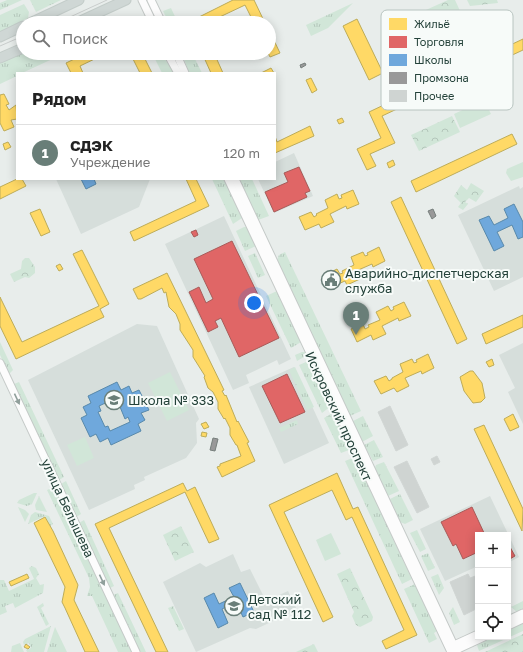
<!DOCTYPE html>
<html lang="ru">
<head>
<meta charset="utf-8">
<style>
  body { margin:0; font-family:"Golos Text",sans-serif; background:#f2f2f2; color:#222 }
  .controls { position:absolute; right:12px; bottom:12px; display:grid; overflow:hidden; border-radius:0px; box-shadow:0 2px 10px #0003 }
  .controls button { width:36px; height:36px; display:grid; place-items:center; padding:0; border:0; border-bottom:1px solid #e0e0e0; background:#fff; color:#222; font:20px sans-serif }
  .you { position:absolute; left:254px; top:303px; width:14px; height:14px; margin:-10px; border:3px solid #fff; border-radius:50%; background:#1a73e8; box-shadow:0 0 0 6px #1a73e833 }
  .badge { display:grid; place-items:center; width:26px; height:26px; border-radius:50%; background:#697e78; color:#fff; font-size:13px; font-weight:700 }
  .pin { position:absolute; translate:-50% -33px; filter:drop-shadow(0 1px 2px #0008) }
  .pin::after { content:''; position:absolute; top:21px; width:14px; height:12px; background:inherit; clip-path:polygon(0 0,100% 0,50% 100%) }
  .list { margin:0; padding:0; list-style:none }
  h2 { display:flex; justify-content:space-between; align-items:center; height:52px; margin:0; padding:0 16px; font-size:17px }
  h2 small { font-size:13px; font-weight:400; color:#767676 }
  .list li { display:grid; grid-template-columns:26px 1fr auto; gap:12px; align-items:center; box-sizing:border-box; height:56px; padding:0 16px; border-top:1px solid #e0e0e0 }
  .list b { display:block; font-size:15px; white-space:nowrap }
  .list p { margin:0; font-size:13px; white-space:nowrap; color:#767676 }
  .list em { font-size:13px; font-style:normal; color:#767676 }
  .icon { flex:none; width:22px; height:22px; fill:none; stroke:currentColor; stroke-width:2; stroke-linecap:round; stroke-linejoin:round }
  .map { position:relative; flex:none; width:523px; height:652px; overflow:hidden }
  .search { position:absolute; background:#fff; box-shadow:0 2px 10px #0003; left:16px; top:16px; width:260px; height:44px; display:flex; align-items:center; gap:10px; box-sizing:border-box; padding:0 14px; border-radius:22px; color:#767676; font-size:15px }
  .panel { position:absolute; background:#fff; box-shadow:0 2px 10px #0003; left:16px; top:72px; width:260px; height:108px; border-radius:0px }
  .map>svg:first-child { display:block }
</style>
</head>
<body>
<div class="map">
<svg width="523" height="652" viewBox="0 0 523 652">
  <defs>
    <pattern id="grass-tufts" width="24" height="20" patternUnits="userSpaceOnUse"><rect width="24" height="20" fill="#d1e6d8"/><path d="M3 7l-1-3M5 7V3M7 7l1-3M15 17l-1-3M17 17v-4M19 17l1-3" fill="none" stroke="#b3c6ba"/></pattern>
    <pattern id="park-crowns" width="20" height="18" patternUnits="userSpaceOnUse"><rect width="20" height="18" fill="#d1e6d8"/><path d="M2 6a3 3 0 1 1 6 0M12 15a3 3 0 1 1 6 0" fill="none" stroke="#b3c6ba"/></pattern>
  </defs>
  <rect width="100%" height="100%" fill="#e8edeb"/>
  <!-- built -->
  <g fill="#d6dedb">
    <path d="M294 153 313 196 274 213 258 179H275V162Z"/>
    <path d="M56 179H150L139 207 81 234Z"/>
    <path d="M519 186 520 189 523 187V277L494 291 458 215Z"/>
    <path d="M224 216 291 359 279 365 277 360 246 375 249 383 233 390 165 244Z"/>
    <path d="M137 324 157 326 199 419 196 423 197 443 186 458 144 477 145 480 134 485 135 489 89 510 28 380Z"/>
    <path d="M523 343V424L508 392 515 388 499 355Z"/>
    <path d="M294 367 329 443 284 464 249 387Z"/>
    <path d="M490 496 519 557 508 563V535H478V566L445 581 420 529Z"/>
    <path d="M233 554 241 572 250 569 266 601 288 591 297 610 256 629 250 628 196 652 163 582 200 563 206 567Z"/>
  </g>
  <!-- grass -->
  <g fill="url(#grass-tufts)">
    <path d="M7 0H22L0 10V3Z"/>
    <path d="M30 0H61L36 12Z"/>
    <path d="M353 3 328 28 311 36 306 25Z"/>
    <path d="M24 4 29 12 28 18 0 32V15Z"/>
    <path d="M171 8 178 23H169L163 11Z"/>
    <path d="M23 53H60L59 56 22 73H17V76L0 84V63Z"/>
    <path d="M152 53H161L174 73H162Z"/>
    <path d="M182 53H192L202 73H189Z"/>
    <path d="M212 179H224L242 218 233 224Z"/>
    <path d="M242 179H252L269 216 258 220 240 182Z"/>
    <path d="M244 227H247L256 246 245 251 236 231Z"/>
    <path d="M285 252 361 411 350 416 277 260 279 255Z"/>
    <path d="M255 253 265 275 258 278 248 256Z"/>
    <path d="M277 291 301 342 291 348 266 296Z"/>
    <path d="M0 342 13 370 9 374 0 355Z"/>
    <path d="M302 352H306L307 354 304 357 297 361 295 355Z"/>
    <path d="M306 362H310L331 406 322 413 299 365Z"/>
    <path d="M295 367 314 407 307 410 289 370Z"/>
    <path d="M19 382 64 477 59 480 14 384Z"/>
    <path d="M331 414 335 415 350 446 347 447 349 450 341 453 324 418Z"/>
    <path d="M363 416 373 436 362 442 353 421Z"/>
    <path d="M297 420 298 424 281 432 279 428Z"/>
    <path d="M374 440 383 457 373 461 364 445Z"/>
    <path d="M355 457 412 579 402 584 345 461Z"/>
    <path d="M384 462 399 491 388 496 375 468 376 465Z"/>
    <path d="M66 481 81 514 76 517 61 484Z"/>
    <path d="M54 487 132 652H118L92 596H87L90 587 89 578 47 490Z"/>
    <path d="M34 493H37L32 504 27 506 17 503 19 500Z"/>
    <path d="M400 494 413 520 405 524 400 522 390 499Z"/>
    <path d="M39 496 47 512 36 510 35 505Z"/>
    <path d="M18 507 25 510 29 514 25 522Z"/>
    <path d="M35 512 49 516 53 524 50 526 45 516 28 524 31 515Z"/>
    <path d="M84 520 114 586 110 588 79 523Z"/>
    <path d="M417 530 426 549 420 552 410 533Z"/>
    <path d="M428 553 435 568 428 571 421 556Z"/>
    <path d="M32 566 36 568 39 574 36 578 40 585 44 584 43 593 15 608 13 603 5 606 7 612 0 615V580H4L9 591 34 579 29 568Z"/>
    <path d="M438 574 444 588 439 595 431 577Z"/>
    <path d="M415 584 437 631 434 633 437 639 429 643 404 589Z"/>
    <path d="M118 593 146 652H140L113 595Z"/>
    <path d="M523 601V609L517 612 511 607Z"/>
    <path d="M43 603 44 606 41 608 49 624 46 626 37 607Z"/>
    <path d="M453 607 460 622 454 625 449 613Z"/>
    <path d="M523 623V631L479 651 477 645 494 637H508V631Z"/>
    <path d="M51 626 44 652H27L26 650 31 648 29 643 24 645 23 642 25 639Z"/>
    <path d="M55 627 67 652H47Z"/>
    <path d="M20 643 24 652H11L12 646Z"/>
  </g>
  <!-- park -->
  <g fill="url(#park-crowns)">
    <path d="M448 0H455L468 28 432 45 417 14Z"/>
    <path d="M467 0H497L498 3 470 6Z"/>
    <path d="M452 116 460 132 419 151 411 135Z"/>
    <path d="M471 183 484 191 476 202 469 198 465 202 468 204 463 210 458 207 461 203 454 196 461 185 467 190Z"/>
    <path d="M25 258H29L35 267V273L29 278 25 277 14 282 10 274 21 269 22 261Z"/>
    <path d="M181 526 194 552 175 561 163 535Z"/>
    <path d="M350 568 373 617 372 621 360 627 356 625 352 616 354 612 337 574Z"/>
    <path d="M173 606 184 629 179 631 168 608Z"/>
    <path d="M523 634V652H485Z"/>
    <path d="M314 644 318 652H296L298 651Z"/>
  </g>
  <!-- garden -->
  <g fill="#d1e6d8">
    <path d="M484 100 491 114 460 128 454 114Z"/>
    <path d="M523 162V177L511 181 506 173 507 169Z"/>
    <path d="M170 372 189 410 167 421 148 383Z"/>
    <path d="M85 437 94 458 77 466 67 445Z"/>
    <path d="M331 533 341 554 325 561 316 540Z"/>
  </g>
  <!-- homes -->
  <g fill="#ffd966" stroke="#bdac59">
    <path d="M233 0H254L265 23H254L245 5 207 23H187Z"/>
    <path d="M357 19 383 73 369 80 343 26Z"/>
    <path d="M269 30 280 53 270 57 268 53Z"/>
    <path d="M523 39V50L382 116 395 143 370 154 376 166 367 170 357 149 381 138 369 112Z"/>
    <path d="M87 53H107L80 66 83 73H71L66 63Z"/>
    <path d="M130 53H142L152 73H140Z"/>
    <path d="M202 53H214L223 73H211Z"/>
    <path d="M271 68 274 73H261Z"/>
    <path d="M311 78 317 90 312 93 306 80Z"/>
    <path d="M4 94 9 104 6 105 9 110 16 105 17 119 11 120 14 127 4 131 0 123V95Z"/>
    <path d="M342 118 344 122 339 124 337 120Z"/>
    <path d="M310 126 314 136 275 153V136L277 142Z"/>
    <path d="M512 134 517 144 416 192 411 181Z"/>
    <path d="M8 142 11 147 5 150 3 144Z"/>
    <path d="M393 160 395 165 389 168 387 163Z"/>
    <path d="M17 179H22L26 186 0 199V187Z"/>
    <path d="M186 179H196L209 206 134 241 130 232 196 201Z"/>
    <path d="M353 190 359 204 347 209 346 206 330 214 334 222 321 228 319 224 305 230 299 217 311 212 314 217 317 215 316 214 328 208 325 200 337 194 339 199 342 198 341 195Z"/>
    <path d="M401 197 467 339 457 344 391 202Z"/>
    <path d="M40 209 50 232 41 236 30 213Z"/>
    <path d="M379 247 385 261 373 267 372 264 356 271 360 279 347 285 345 281 331 287 325 275 337 269 340 274 343 273 342 271 354 265 351 257 363 252 365 256 368 255 367 253Z"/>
    <path d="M82 250 109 304 100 309 104 317 16 359 0 326V297L22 342 99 306 73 254Z"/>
    <path d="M60 264 63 269 59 271 56 266Z"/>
    <path d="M167 273 224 390 222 391 225 396 226 395 237 422 238 421 249 442 247 443 255 461 222 477 217 467 220 466V464L241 456 237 445H236L230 435V428L225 418 224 419 218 409V402L213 392 208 388 204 377 205 376 193 357V350L180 330V324L176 314 169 307 166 292 164 293 162 288 141 299H138L133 289Z"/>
    <path d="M404 302 411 316 399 321 398 318 382 326 386 334 373 340 371 335 357 342 351 329 363 324 365 329 369 327 368 325 380 320 376 312 388 306 391 311 394 309 393 307Z"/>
    <path d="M523 315V327L486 344 482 334Z"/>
    <path d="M428 354 434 368 422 374 421 371 405 378 409 386 397 392 394 388 381 394 374 381 386 376 389 381 392 379V378L403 372 400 364 412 359 414 363 417 362 416 360Z"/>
    <path d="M492 359 494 365 489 367 486 362Z"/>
    <path d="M470 371H473L482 383 485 398 481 402 473 403 464 391 460 377Z"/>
    <path d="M513 414 519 427 510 431 504 419Z"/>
    <path d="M206 422 209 427 204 429 201 424Z"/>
    <path d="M484 425 523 509 522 531 474 429Z"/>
    <path d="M202 432 207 433 206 437 201 436Z"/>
    <path d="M337 473 353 509 358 507 417 635 386 649 382 641 404 630 352 517 346 520 332 490 284 512 333 617 323 622 269 505Z"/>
    <path d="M183 483 187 491 195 487 219 539 209 543 185 492 109 528 168 652H156L95 524Z"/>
    <path d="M45 517 53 531 78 585 74 600 99 652H85L65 608 62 602 65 587 34 523Z"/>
    <path d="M27 574 29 578 11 586 9 582Z"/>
    <path d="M26 644 30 647 28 649 24 647Z"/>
  </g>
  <!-- shops -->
  <g fill="#e06666" stroke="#a85b59">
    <path d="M299 167 310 191 305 193 307 197 274 212 265 192 288 182 284 173Z"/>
    <path d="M196 230 198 235 194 237 191 232Z"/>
    <path d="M232 241 279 338 239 357 221 318 215 321 218 327 208 332 189 292 199 287 206 303 213 299 194 259Z"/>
    <path d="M287 374 305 412 280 423 262 386Z"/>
    <path d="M472 507 485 535H478V552L463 559 456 544 453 546 441 522Z"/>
    <path d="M510 547 515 556 508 560V548Z"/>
  </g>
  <!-- schools -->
  <g fill="#6fa8dc" stroke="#5889ab" fill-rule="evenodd">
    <path d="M81 179H94L96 184 86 189Z"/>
    <path d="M514 204 523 222V237L518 239 512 225 497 232 504 246 494 251 479 220 489 216 494 225 508 218 504 209Z"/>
    <path d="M117 382 121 390 129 386 132 393 139 390 149 410 141 413 145 420 138 424 141 431 111 445 108 438 100 442 96 434 90 437 81 418 87 415 83 407 91 403 88 396ZM118 397 120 401 118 402 125 419 128 417 130 422 110 431 108 426 105 427 98 412 101 411 99 406Z"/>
    <path d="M240 583 254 612 243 617 236 602 222 609 228 623 218 628 204 598 214 593 219 604 234 597 229 588Z"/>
  </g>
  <!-- industry -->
  <g fill="#999" stroke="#767f7c">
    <path d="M305 63 306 65 301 68 300 65Z"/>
    <path d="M433 209 436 216 432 219 428 211Z"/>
    <path d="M213 438 218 439 215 451 210 450Z"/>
  </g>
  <!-- building -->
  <g fill="#cfd4d2" stroke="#d1d6d4">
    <path d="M390 406 408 445 396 451 378 412Z"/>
    <path d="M437 456 440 462 434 465 431 459Z"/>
    <path d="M407 461 429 507 417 513 394 467Z"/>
    <path d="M468 574 470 578 478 575V608L464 615 450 582Z"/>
  </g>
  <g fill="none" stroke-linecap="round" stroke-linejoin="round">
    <defs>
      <g id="minor">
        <path d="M142 0 153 23"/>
        <path d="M151 0 162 23"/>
        <path d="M167 53 178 73"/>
        <path d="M176 53 185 73"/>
        <path d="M228 179 451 652"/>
        <path d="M235 179 457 652"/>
        <path d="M0 363 136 652"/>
        <path d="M508 620 523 613"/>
        <path d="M508 626 523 619"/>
        <path d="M451 648 454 645 478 634"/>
        <path d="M452 650H456L484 637"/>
      </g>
      <g id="major">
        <path d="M30 23 79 0"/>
        <path d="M76 23 126 0"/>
        <path d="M0 37 23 26"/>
        <path d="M0 58 23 48"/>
      </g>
    </defs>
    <!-- minor casing -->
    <use href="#minor" stroke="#c5cac8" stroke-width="9"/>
    <!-- major casing -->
    <use href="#major" stroke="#c3ccc9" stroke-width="11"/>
    <!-- minor -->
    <use href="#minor" stroke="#fcfcfc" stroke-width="7"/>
    <!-- major -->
    <use href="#major" stroke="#cfd7d5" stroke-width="9"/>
    <!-- tram -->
    <g stroke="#c9cdcc" stroke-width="1">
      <path d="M57 23 107 0"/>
      <path d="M0 46 23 36"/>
    </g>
  </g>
  <!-- one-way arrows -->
  <defs><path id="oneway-solid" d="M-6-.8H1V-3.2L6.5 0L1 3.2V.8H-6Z"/></defs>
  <g fill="#909f9b">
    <use href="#oneway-solid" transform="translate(17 399) rotate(65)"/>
    <use href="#oneway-solid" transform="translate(102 580) rotate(65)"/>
  </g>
  <!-- icons -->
  <defs>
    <symbol id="civic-ring" viewBox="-11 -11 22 22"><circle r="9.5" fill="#f7fbf9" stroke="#697e78" stroke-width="1.5"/><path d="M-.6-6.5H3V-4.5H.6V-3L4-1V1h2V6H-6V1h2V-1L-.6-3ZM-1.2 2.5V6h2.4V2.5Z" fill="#697e78"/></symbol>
    <symbol id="school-ring" viewBox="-11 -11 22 22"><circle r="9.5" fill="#f7fbf9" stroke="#697e78" stroke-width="1.5"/><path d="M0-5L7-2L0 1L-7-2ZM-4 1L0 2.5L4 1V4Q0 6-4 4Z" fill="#697e78"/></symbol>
  </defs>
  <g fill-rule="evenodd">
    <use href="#civic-ring" x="320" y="269" width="22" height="22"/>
    <use href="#school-ring" x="103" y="389" width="22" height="22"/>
    <use href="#school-ring" x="223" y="595" width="22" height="22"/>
  </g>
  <g text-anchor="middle" stroke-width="4" stroke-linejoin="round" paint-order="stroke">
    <!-- poi labels -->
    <g font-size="13" fill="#24423a" stroke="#f7fbf9" text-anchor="start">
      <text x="345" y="278">Аварийно-диспетчерская<tspan x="345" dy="15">служба</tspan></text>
      <text x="128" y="405">Школа № 333</text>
      <text x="248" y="604">Детский<tspan x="248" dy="15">сад № 112</tspan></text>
    </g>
    <!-- street labels -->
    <g font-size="13" fill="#24423a" stroke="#f7fbf9">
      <text transform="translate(339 416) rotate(65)" y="5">Искровский проспект</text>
      <text transform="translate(68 508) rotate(65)" y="5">улица Белышева</text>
    </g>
  </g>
  <!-- legend -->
  <rect x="381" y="10" width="132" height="100" rx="6" fill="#f7fbf9" stroke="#b8c4c0" stroke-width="1"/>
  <rect x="389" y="18" width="18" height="12" fill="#ffd966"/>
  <rect x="389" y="36" width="18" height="12" fill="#e06666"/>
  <rect x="389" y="54" width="18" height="12" fill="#6fa8dc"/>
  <rect x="389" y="72" width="18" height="12" fill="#999"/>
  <rect x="389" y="90" width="18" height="12" fill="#cfd4d2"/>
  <g font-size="11" fill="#24423a">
    <text x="414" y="28">Жильё</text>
    <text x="414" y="46">Торговля</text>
    <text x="414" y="64">Школы</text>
    <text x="414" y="82">Промзона</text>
    <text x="414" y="100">Прочее</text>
  </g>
</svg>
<div class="controls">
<button>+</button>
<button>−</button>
<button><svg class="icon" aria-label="locate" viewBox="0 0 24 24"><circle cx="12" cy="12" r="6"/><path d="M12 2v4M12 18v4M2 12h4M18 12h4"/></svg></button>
</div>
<div class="you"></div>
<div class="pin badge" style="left:356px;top:335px">1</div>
<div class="search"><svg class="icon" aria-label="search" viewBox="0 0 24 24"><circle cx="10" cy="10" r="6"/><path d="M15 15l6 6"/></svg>Поиск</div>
<section class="panel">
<h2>Рядом<small></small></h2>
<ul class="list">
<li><span class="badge">1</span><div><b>СДЭК</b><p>Учреждение</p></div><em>120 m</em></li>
</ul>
</section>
</div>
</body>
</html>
